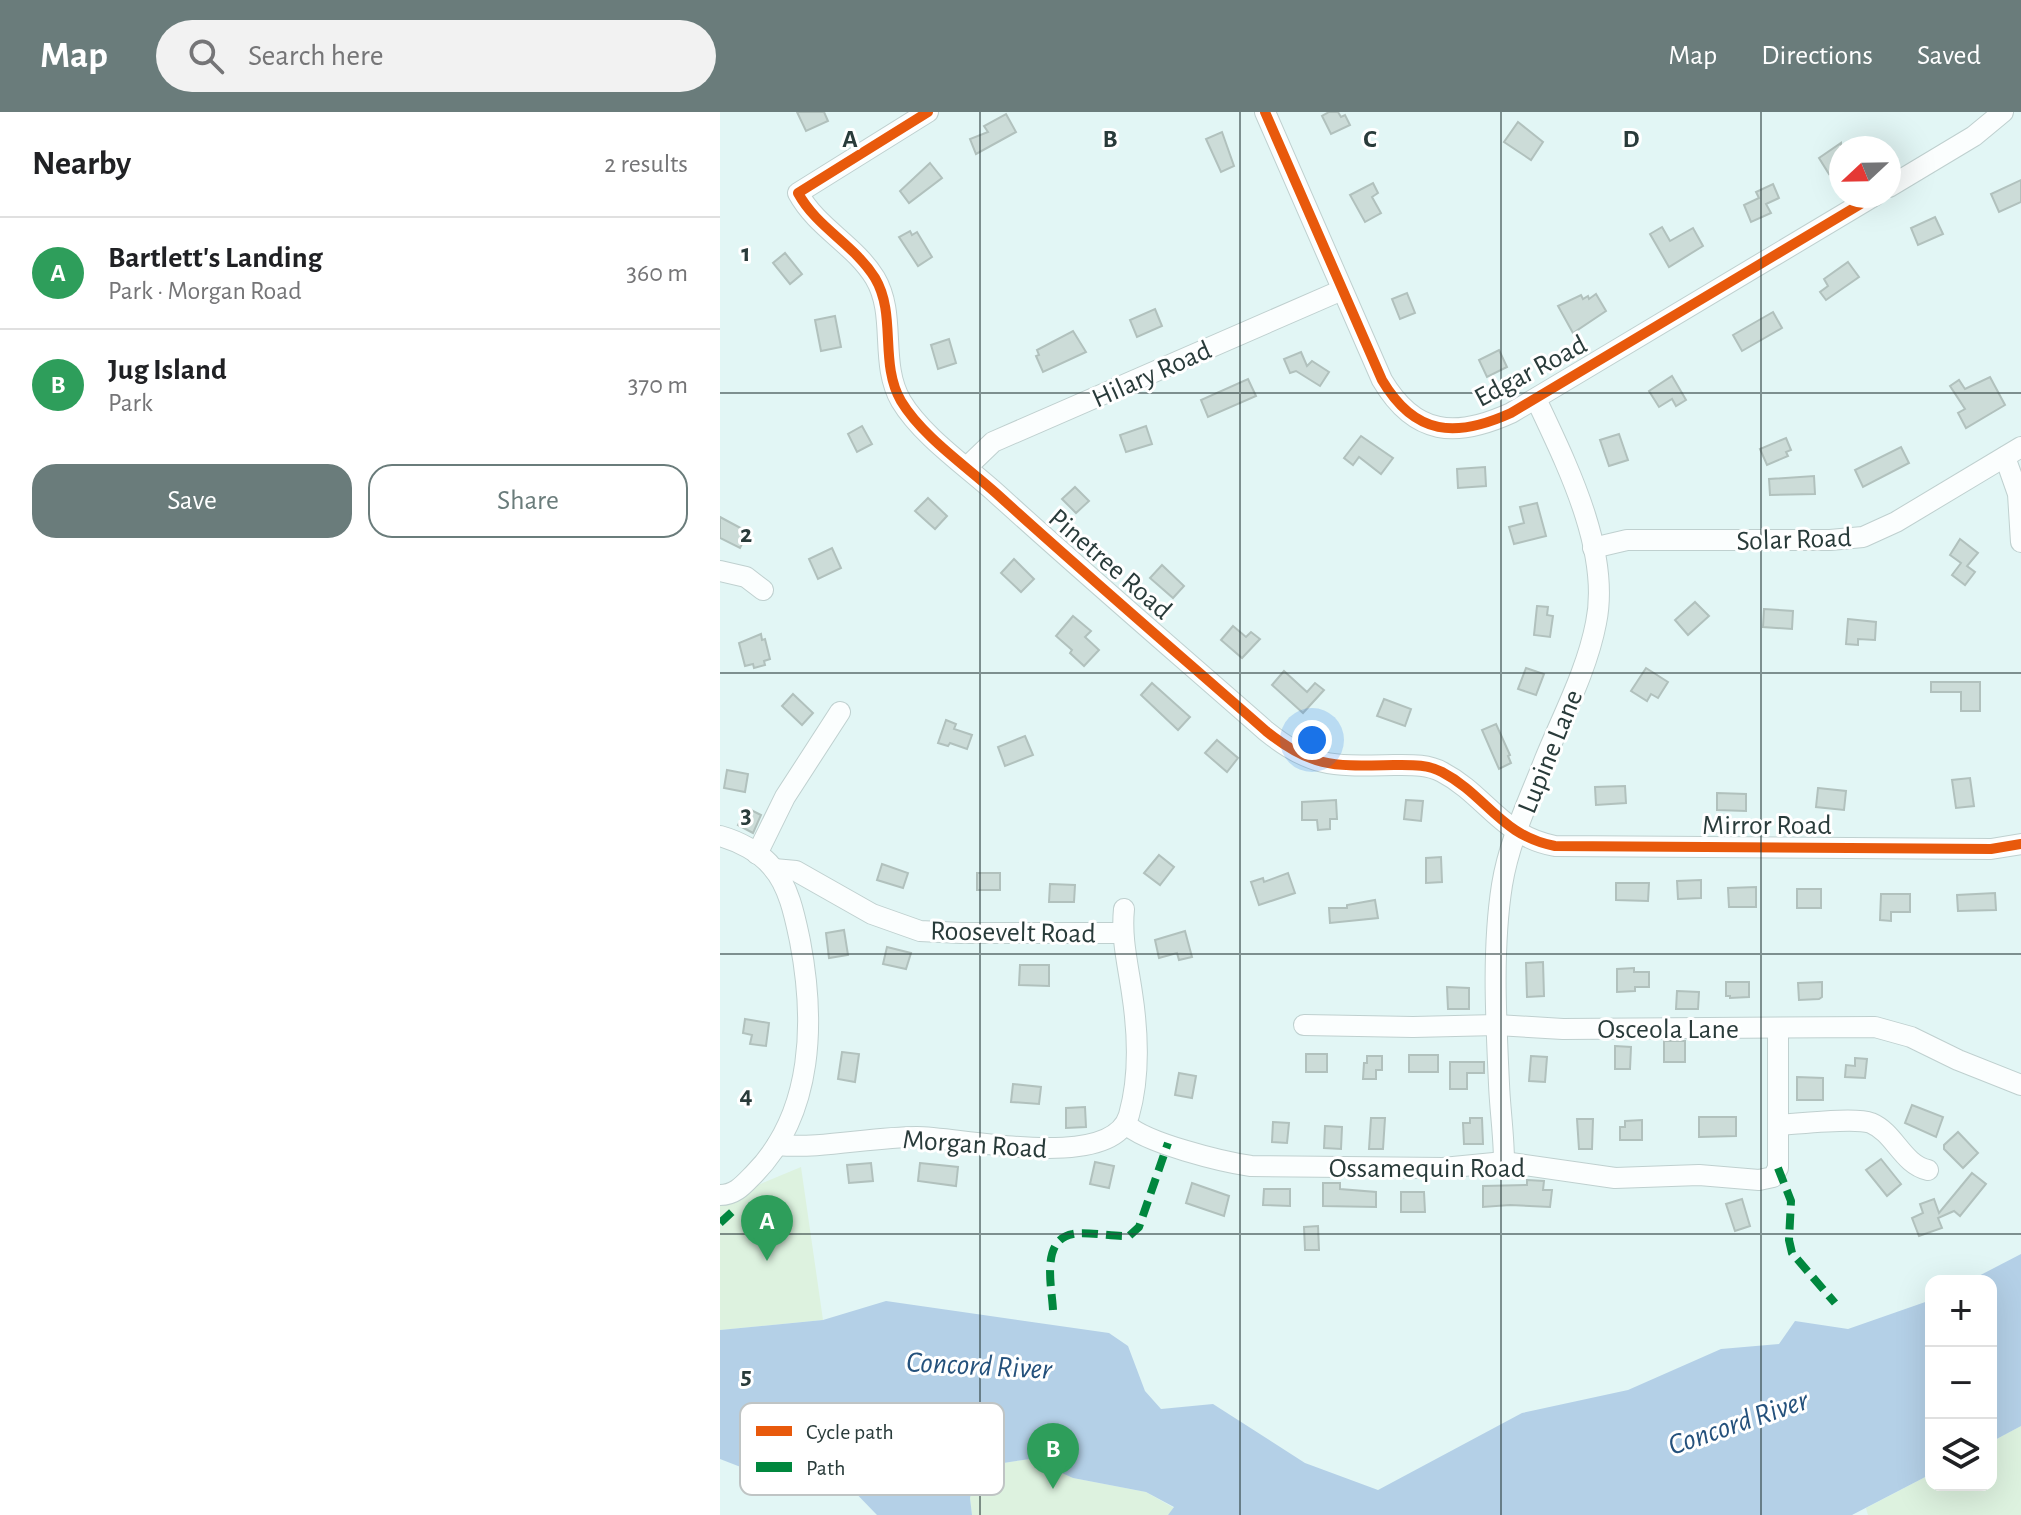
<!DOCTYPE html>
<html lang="en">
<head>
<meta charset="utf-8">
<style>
  body { margin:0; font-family:"Alegreya Sans",sans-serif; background:#f2f2f2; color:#202124 }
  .controls { position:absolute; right:24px; bottom:24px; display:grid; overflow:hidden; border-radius:16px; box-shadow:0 8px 32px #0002 }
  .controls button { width:72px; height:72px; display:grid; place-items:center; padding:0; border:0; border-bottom:2px solid #e0e0e0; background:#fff; color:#202124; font:40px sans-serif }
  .compass { position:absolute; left:1109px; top:24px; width:72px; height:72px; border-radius:50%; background:#fff; box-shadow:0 8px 32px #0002; rotate:248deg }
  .you { position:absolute; left:592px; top:628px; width:28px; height:28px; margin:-20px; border:6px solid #fff; border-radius:50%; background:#1a73e8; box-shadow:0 0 0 12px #1a73e833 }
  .badge { display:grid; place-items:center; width:52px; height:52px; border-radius:50%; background:#6a7c7b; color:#fff; font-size:26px; font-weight:700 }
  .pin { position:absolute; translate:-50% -66px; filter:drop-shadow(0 2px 4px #0008) }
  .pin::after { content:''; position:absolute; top:42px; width:28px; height:24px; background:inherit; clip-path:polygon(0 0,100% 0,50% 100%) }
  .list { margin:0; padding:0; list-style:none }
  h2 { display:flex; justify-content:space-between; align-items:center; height:104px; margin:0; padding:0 32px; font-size:34px }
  h2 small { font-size:26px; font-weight:400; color:#757577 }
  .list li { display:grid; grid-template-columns:52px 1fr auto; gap:24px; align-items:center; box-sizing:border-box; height:112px; padding:0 32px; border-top:2px solid #e0e0e0 }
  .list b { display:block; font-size:30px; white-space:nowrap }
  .list p { margin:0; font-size:26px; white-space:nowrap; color:#757577 }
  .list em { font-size:26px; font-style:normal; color:#757577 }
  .actions { display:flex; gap:16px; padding:24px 32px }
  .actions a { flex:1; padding:18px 0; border:2px solid #6a7c7b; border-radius:24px; text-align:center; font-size:28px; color:#6a7c7b }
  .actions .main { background:#6a7c7b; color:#fff }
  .icon { flex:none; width:44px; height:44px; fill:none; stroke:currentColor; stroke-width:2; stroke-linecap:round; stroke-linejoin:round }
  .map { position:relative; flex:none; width:1301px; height:1403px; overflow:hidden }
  header { display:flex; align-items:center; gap:48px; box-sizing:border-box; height:112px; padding:0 40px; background:#6a7c7b; color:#fff }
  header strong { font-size:38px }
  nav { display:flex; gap:44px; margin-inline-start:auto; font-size:28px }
  .search { width:560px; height:72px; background:#f2f2f2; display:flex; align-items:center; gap:20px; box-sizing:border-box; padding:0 28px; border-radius:44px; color:#757577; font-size:30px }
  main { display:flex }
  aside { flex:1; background:#fff }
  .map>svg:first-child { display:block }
</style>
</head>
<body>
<header>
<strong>Map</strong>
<div class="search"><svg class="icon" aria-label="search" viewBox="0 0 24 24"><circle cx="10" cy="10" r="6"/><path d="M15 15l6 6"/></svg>Search here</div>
<nav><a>Map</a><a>Directions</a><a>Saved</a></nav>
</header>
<main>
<aside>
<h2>Nearby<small>2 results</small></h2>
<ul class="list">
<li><span class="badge" style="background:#2e9e5b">A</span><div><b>Bartlett's Landing</b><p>Park · Morgan Road</p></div><em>360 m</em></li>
<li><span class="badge" style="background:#2e9e5b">B</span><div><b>Jug Island</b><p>Park</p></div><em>370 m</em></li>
</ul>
<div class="actions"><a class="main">Save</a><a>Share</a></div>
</aside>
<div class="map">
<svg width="1301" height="1403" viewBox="0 0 1301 1403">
  <rect width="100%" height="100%" fill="#e2f6f5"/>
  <!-- green -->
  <g fill="#ddf2df">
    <path d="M81 1055 103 1208 0 1218V1089Z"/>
    <path d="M1301 1314V1403H1148L1146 1396 1211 1362V1373H1271V1330Z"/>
    <path d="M310 1347 353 1366 426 1380 454 1396 448 1403H252L250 1386 255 1365 277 1352Z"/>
  </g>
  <!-- water -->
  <g fill="#b4d0e7">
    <path d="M1301 1142V1314L1271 1330V1169H1249Z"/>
    <path d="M1211 1188V1362L1132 1403H448L454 1395 426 1380 353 1366 310 1347 277 1352 255 1365 250 1386 252 1403H157L126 1371 111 1361 31 1359 0 1347V1218L103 1208 166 1189 389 1221 408 1234 425 1279 441 1297 493 1292 585 1351 658 1378 802 1301 908 1278 1001 1237 1059 1232 1075 1209 1128 1217Z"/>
  </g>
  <!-- building -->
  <g fill="#ccdcd8" stroke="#b1c1bd" stroke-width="2">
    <path d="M77 0H104L108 9 86 19Z"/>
    <path d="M609 0H618L621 5 625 3 630 13 611 22 602 4Z"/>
    <path d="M286 2 296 20 256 42 250 27 268 20 264 14Z"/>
    <path d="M798 10 823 30 811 48 784 30Z"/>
    <path d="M502 20 514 54 501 60 486 27Z"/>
    <path d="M1121 31V54L1109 62 1099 46Z"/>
    <path d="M210 51 222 66 189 91 180 79Z"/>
    <path d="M1301 68V90L1279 100 1271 82Z"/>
    <path d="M653 71 658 81 652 85 661 101 645 110 630 83Z"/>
    <path d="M1053 72 1059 86 1046 92 1051 101 1031 110 1024 93 1039 86 1036 80Z"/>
    <path d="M1215 105 1223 122 1198 133 1191 116Z"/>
    <path d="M942 115 950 129 973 116 983 134 949 155 930 122Z"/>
    <path d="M190 119 192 123 197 120 212 145 198 154 179 125Z"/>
    <path d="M65 141 82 162 70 172 53 151Z"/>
    <path d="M1128 150 1139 165 1106 188 1100 180 1108 174 1104 167Z"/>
    <path d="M687 181 695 201 680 207 672 187Z"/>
    <path d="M876 182 886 199 853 221 838 194 861 183 863 187 868 184 869 187Z"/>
    <path d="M435 197 442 214 417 225 410 208Z"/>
    <path d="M1053 200 1062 216 1022 239 1013 223Z"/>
    <path d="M115 204 121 235 101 239 95 208Z"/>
    <path d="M353 219 366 240 323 260 316 244 319 243 317 238Z"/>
    <path d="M229 227 236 251 218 257 211 233Z"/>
    <path d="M779 238 787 255 767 265 759 248Z"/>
    <path d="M581 240 587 254 592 249 609 260 600 274 576 259 570 261 564 247Z"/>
    <path d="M952 264 966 288 956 294 952 287 939 295 929 279Z"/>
    <path d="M1270 265 1285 293 1246 316 1238 301 1245 297 1230 274 1239 268 1245 277Z"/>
    <path d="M528 267 536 284 488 305 481 288Z"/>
    <path d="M142 314 152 332 137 340 128 322Z"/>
    <path d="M426 314 432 332 406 340 400 323Z"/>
    <path d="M899 322 908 348 889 354 880 328Z"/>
    <path d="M641 324 673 346 661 362 639 345 633 353 624 346Z"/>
    <path d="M1066 326 1071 338 1066 340 1068 344 1047 353 1040 337Z"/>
    <path d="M1181 335 1189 351 1143 375 1135 358Z"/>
    <path d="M765 355 766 374 738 376 737 357Z"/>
    <path d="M1094 364 1095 382 1050 383 1049 367Z"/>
    <path d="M355 375 369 389 356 401 342 387Z"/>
    <path d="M208 386 227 404 215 417 195 399Z"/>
    <path d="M817 391 826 424 794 432 789 415 804 411 800 395Z"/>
    <path d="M0 405 28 420 20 436 0 426Z"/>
    <path d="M1240 427 1258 441 1247 454 1255 460 1245 473 1232 463 1241 451 1230 443Z"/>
    <path d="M112 436 121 456 98 467 89 447Z"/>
    <path d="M294 447 314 467 301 480 281 461Z"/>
    <path d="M442 453 464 474 453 486 430 466Z"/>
    <path d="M975 490 989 504 968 523 955 508Z"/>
    <path d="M817 494 828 495 827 503 833 504 830 525 814 523Z"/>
    <path d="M1044 497 1073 499 1072 517 1043 515Z"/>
    <path d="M353 504 371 519 365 525 379 538 364 554 350 541 352 538 336 524Z"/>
    <path d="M1128 507 1156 510 1155 528 1138 527V533L1126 532Z"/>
    <path d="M513 514 526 525 531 520 540 527 522 546 501 528Z"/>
    <path d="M41 522 42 528 45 527 50 547 44 549 45 553 34 556 33 552 25 554 19 531Z"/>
    <path d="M806 556 824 562 816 583 798 577Z"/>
    <path d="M926 556 948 570 938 586 931 582 927 589 911 579Z"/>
    <path d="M564 559 587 580 595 571 604 578 583 601 552 573Z"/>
    <path d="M1211 570H1260V599H1241V580H1211Z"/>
    <path d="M432 571 470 605 458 618 421 583Z"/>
    <path d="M73 582 93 601 82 613 62 594Z"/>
    <path d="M664 587 691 597 685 614 657 604Z"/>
    <path d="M226 608 236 612 234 617 252 623 247 637 230 631 228 634 218 631Z"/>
    <path d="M776 612 790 643 788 644 791 651 779 657 762 618Z"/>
    <path d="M305 624 313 643 285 654 278 635Z"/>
    <path d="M497 628 518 646 507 660 485 641Z"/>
    <path d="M7 658 28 662 25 680 4 676Z"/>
    <path d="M1250 666 1254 694 1236 696 1232 668Z"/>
    <path d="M905 674 906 691 876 693 875 675Z"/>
    <path d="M1098 676 1126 679 1124 698 1096 695Z"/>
    <path d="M997 681 1026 682V699L997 698Z"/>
    <path d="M616 688 617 707H610V717L598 718 597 708H582V690Z"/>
    <path d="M686 688 703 689 701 709 684 707Z"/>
    <path d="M27 696 41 703 33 721 18 713Z"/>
    <path d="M439 743 454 755 440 773 424 761Z"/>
    <path d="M721 745 722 770 706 771V746Z"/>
    <path d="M162 752 188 761 183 776 157 768Z"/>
    <rect x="257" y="761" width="23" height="17"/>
    <path d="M568 761 575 781 539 793 531 770 543 766 544 770Z"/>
    <path d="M981 768V786L958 787 957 769Z"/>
    <path d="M896 771H929L928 789 896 788Z"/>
    <path d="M330 772 355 773 354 790H329Z"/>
    <path d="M1036 775V795H1009L1008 776Z"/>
    <rect x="1077" y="777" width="24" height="19"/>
    <path d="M1275 781 1276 798 1238 799 1237 783Z"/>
    <path d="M1161 782H1190V800H1171V809L1160 808Z"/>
    <path d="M655 788 658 806 610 811 609 796H627V793Z"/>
    <path d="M124 818 128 843 109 846 106 821Z"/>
    <path d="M465 819 472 845 459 848 457 841 439 846 435 828Z"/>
    <path d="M167 835 191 841 186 857 163 852Z"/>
    <path d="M823 850 824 884 807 885 806 851Z"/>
    <path d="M300 853H329V874L299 873Z"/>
    <path d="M914 856V860H929V875H915V879L897 880V857Z"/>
    <path d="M1006 870H1029V885L1010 886V884H1006Z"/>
    <path d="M1102 870V885L1099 887 1079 888 1078 871Z"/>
    <path d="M727 875 749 876V897H728Z"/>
    <path d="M957 879 979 880 978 897H956Z"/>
    <path d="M25 907 49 911 46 934 30 932 32 923 23 921Z"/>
    <rect x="944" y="929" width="21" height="21"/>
    <path d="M895 934 911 935 910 957H895Z"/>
    <path d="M122 940 139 942 135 970 118 967Z"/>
    <rect x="586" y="942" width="21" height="18"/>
    <rect x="689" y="943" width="29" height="17"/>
    <path d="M647 944H662V958H656V967H643L644 951H647Z"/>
    <path d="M811 944 827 945 825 970 809 969Z"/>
    <path d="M1135 946 1147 947 1145 966 1125 965 1126 953 1135 954Z"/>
    <path d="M730 950H764V961H747V977H730Z"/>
    <path d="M459 961 476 964 472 986 455 983Z"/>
    <path d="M1077 965 1103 966V988H1077Z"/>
    <path d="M293 972 321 975 319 992 291 990Z"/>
    <path d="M1192 993 1223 1005 1216 1025 1185 1011Z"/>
    <path d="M365 995 366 1015 346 1016V996Z"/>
    <path d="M979 1005H1016V1024L979 1025Z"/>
    <path d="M651 1006H665L663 1037H649Z"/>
    <path d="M750 1006H762L763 1032H744L743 1011H750Z"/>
    <path d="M857 1007H873L872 1037H859Z"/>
    <path d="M922 1008V1028H900V1015H905V1009Z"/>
    <path d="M553 1010 569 1011 567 1031 552 1030Z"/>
    <path d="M605 1014 622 1015 621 1037 604 1036Z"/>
    <path d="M1238 1020 1258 1041 1243 1056 1224 1037V1033Z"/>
    <path d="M1161 1047 1181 1072 1167 1084 1146 1058Z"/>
    <path d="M375 1050 394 1054 389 1076 370 1072Z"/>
    <path d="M151 1051 153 1069 129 1071 127 1053Z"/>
    <path d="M200 1051 238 1055 236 1074 198 1069Z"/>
    <path d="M1252 1061 1266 1072 1240 1104 1234 1099 1218 1106 1222 1116 1199 1124 1192 1106 1203 1101 1200 1092 1214 1087 1219 1101Z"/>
    <path d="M807 1068 824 1069 823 1078H832L830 1095 790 1093 763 1095V1074L807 1073Z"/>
    <path d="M472 1071 509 1084 504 1104 466 1091Z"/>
    <path d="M603 1071H620V1077L656 1080V1095L603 1094Z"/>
    <path d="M544 1077H570V1094L543 1093Z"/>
    <path d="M681 1080H704L705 1100H681Z"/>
    <path d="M1022 1087 1030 1114 1015 1119 1006 1092Z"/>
    <path d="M598 1114 599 1138H585L584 1115Z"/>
  </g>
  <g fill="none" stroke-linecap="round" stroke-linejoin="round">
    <defs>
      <g id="minor">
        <path d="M208 0 78 81C97 116 134 132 155 166 177 203 159 251 181 289 202 324 246 354 277 382 365 462 456 540 546 619 593 657 616 654 674 653 690 653 707 652 722 660 766 683 781 724 835 734L1271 737 1301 732"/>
        <path d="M545 0 662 268C695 324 736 326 791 301L1154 84"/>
        <path d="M1169 75 1254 24 1283 0"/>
        <path d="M1285 345 1298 382 1301 430"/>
        <path d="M247 355 273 330 622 178"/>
        <path d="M873 436 907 428H1110L1143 425 1176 410 1301 335"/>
        <path d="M0 459 26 465 43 478"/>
        <path d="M0 724C18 729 40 740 52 755 69 774 75 805 80 829 95 908 94 1000 35 1061 24 1072 16 1083 0 1083"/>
        <path d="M37 742 65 685 120 600"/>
        <path d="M54 757 76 759 152 802 200 819 241 821H403"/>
        <path d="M584 913 693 915 777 913 843 917 1155 915 1191 925 1238 948 1301 973"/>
        <path d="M406 1012C425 1031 503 1050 531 1054L723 1056 784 1050 895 1066 979 1063 1039 1068 1053 1065 1058 1056V916"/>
        <path d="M1058 1013C1078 1012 1135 1005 1151 1011 1175 1021 1182 1052 1208 1058"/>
        <path d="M57 1033C103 1037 150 1025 197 1025 241 1025 392 1061 409 1003 420 964 418 920 412 881 408 853 401 826 404 797"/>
        <path d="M784 1050C784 1024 780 998 779 972 776 907 772 837 782 773 789 729 809 688 825 647 843 603 867 558 876 511 891 439 846 351 816 287"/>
      </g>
    </defs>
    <!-- minor casing -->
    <use href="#minor" stroke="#bfd0cf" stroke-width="22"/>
    <!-- minor -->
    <use href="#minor" stroke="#fbfefe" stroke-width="20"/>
    <!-- quiet -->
    <g stroke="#00873e" stroke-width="8" stroke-dasharray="16 8" stroke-linecap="butt">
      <path d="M1058 1056 1071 1089 1069 1128 1072 1141 1115 1191"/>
      <path d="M0 1111 13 1099"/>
      <path d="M333 1198C332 1175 320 1128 353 1122 366 1119 394 1125 409 1124L419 1115 448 1031"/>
    </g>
    <defs>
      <g id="cycleway">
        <path d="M208 0 78 81C97 116 134 132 155 166 177 203 159 251 181 289 202 324 246 354 277 382 365 462 456 540 546 619 593 657 616 654 674 653 690 653 707 652 722 660 766 683 781 724 835 734L1271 737 1301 732"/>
        <path d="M545 0 662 268C695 324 736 326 791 301L1154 84"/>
      </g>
    </defs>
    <!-- cycleway casing -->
    <use href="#cycleway" stroke="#fff" stroke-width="15"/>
    <!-- cycleway -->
    <use href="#cycleway" stroke="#e8590c" stroke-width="10"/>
  </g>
  <!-- grid -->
  <path fill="none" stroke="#293b3a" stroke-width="2" stroke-opacity="0.55" d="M260 0V1403M520 0V1403M781 0V1403M1041 0V1403M0 281H1301M0 561H1301M0 842H1301M0 1122H1301"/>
  <g text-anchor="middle" stroke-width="6" stroke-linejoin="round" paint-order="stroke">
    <!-- street labels -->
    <g font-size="28" fill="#293b3a" stroke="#fff">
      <text transform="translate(810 258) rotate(-28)" y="10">Edgar Road</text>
      <text transform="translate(431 261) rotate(-24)" y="10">Hilary Road</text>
      <text transform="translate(1074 426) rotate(-2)" y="10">Solar Road</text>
      <text transform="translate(391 451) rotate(41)" y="10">Pinetree Road</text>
      <text transform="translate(829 639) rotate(-68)" y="10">Lupine Lane</text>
      <text x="1047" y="722">Mirror Road</text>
      <text transform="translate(293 819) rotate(1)" y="10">Roosevelt Road</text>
      <text x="948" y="926">Osceola Lane</text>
      <text transform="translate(255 1031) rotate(4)" y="10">Morgan Road</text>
      <text x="707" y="1065">Ossamequin Road</text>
    </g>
    <!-- water labels -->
    <g font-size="30" font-style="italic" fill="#24517c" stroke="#fff">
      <text transform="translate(259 1253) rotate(3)" y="10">Concord River</text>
      <text transform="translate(1018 1310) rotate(-19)" y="10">Concord River</text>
    </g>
  </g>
  <!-- legend -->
  <rect x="20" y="1291" width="264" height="92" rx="12" fill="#fff" stroke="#bfc4c4" stroke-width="2"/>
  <rect x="36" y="1314" width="36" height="10" fill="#e8590c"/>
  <rect x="36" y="1350" width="36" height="10" fill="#00873e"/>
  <g font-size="22" fill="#293b3a">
    <text x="86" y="1327">Cycle path</text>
    <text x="86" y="1363">Path</text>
  </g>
  <g font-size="26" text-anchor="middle" font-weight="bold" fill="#293b3a" stroke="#fff" stroke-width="6" stroke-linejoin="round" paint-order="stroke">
    <text x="130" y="35">A</text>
    <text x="390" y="35">B</text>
    <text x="650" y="35">C</text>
    <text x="911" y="35">D</text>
    <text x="26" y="149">1</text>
    <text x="26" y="430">2</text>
    <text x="26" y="711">3</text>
    <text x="26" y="991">4</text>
    <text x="26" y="1272">5</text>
  </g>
</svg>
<div class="controls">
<button>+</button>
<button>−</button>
<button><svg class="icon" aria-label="layers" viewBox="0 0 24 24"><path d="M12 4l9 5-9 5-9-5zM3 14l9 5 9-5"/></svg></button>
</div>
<svg class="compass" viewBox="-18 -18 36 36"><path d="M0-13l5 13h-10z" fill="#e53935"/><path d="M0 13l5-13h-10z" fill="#757577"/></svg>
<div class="you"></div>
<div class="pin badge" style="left:47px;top:1149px;background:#2e9e5b">A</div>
<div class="pin badge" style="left:333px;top:1377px;background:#2e9e5b">B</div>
</div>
</main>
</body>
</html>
